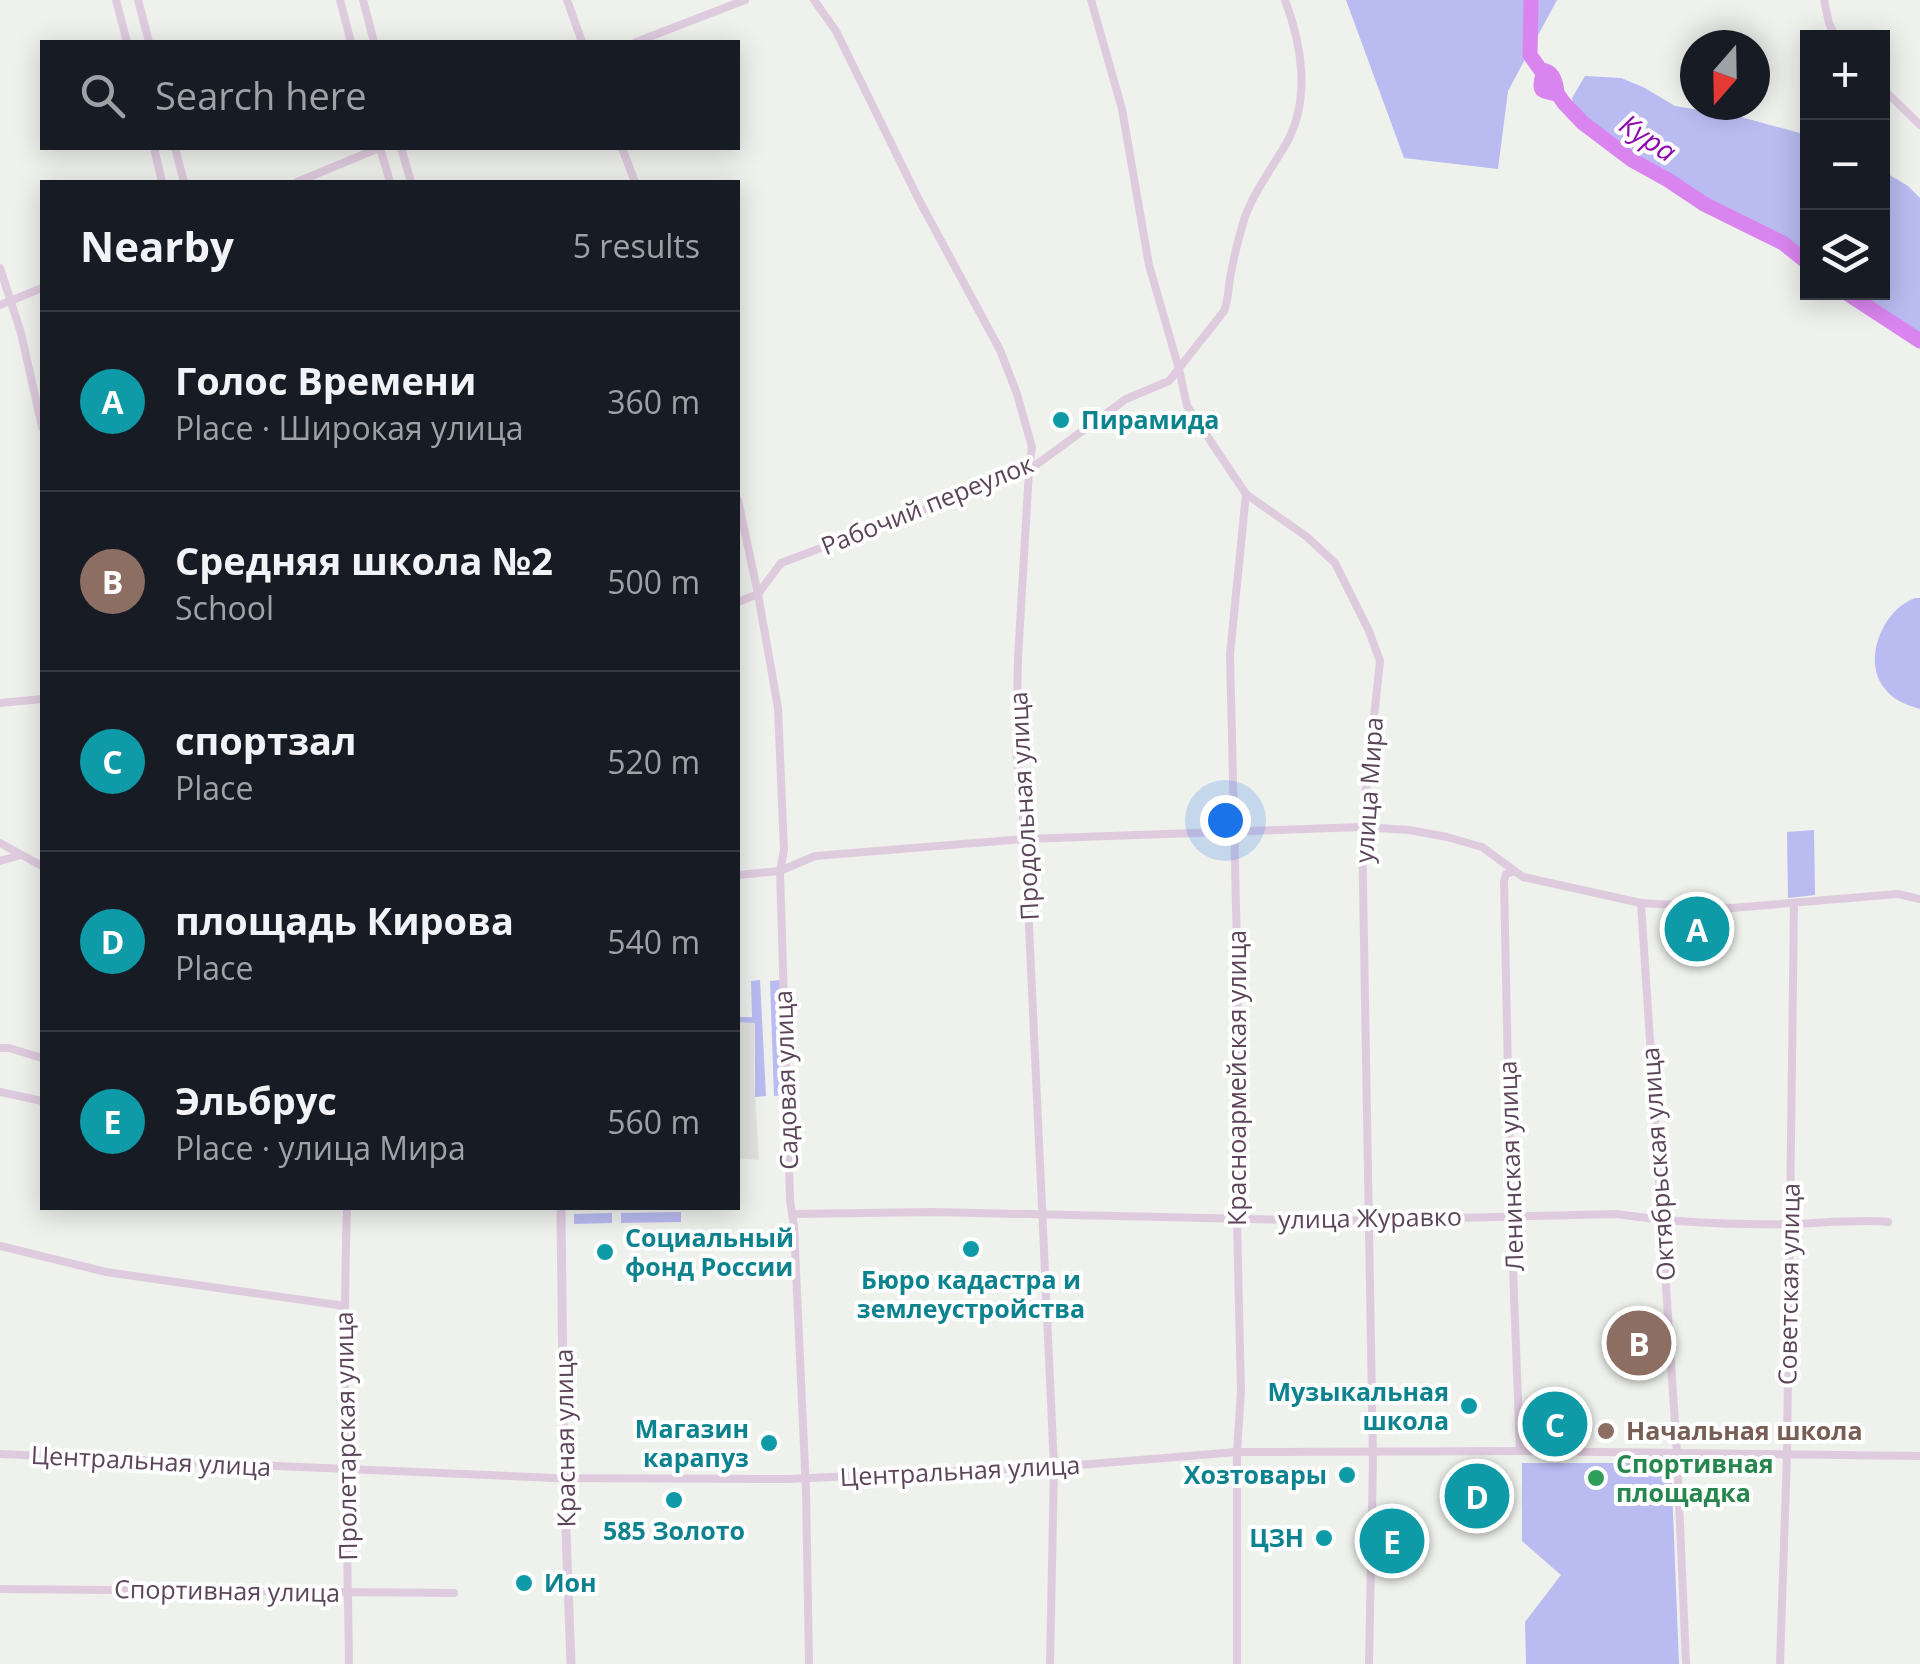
<!DOCTYPE html>
<html lang="en">
<head>
<meta charset="utf-8">
<style>
  body { margin:0; font-family:"Open Sans",sans-serif; background:#20242c; color:#f1f3f6 }
  .controls { position:absolute; right:30px; top:30px; display:grid; overflow:hidden; border-radius:0px; box-shadow:0 5px 25px #0003 }
  .controls button { width:90px; height:90px; display:grid; place-items:center; padding:0; border:0; border-bottom:2px solid #363941; background:#171b24; color:#f1f3f6; font:50px sans-serif }
  .compass { position:absolute; left:1680px; top:30px; width:90px; height:90px; border-radius:50%; background:#171b24; box-shadow:0 5px 25px #0003; rotate:200deg }
  .you { position:absolute; left:1225px; top:820px; width:35px; height:35px; margin:-25px; border:8px solid #fff; border-radius:50%; background:#1a73e8; box-shadow:0 0 0 15px #1a73e833 }
  .badge { display:grid; place-items:center; width:65px; height:65px; border-radius:50%; background:#e711c5; color:#fff; font-size:32px; font-weight:700 }
  .pin { position:absolute; translate:-50% -50%; border:5px solid #fff; box-shadow:0 2px 10px #0006 }
  .list { margin:0; padding:0; list-style:none }
  h2 { display:flex; justify-content:space-between; align-items:center; height:130px; margin:0; padding:0 40px; font-size:42px }
  h2 small { font-size:32px; font-weight:400; color:#9ea1a6 }
  .list li { display:grid; grid-template-columns:65px 1fr auto; gap:30px; align-items:center; box-sizing:border-box; height:180px; padding:0 40px; border-top:2px solid #363941 }
  .list b { display:block; font-size:38px; white-space:nowrap }
  .list p { margin:0; font-size:32px; white-space:nowrap; color:#9ea1a6 }
  .list em { font-size:32px; font-style:normal; color:#9ea1a6 }
  .icon { flex:none; width:55px; height:55px; fill:none; stroke:currentColor; stroke-width:2; stroke-linecap:round; stroke-linejoin:round }
  .map { position:relative; flex:none; width:1920px; height:1664px; overflow:hidden }
  .search { position:absolute; background:#171b24; box-shadow:0 5px 25px #0003; left:40px; top:40px; width:700px; height:110px; display:flex; align-items:center; gap:25px; box-sizing:border-box; padding:0 35px; border-radius:0px; color:#9ea1a6; font-size:38px }
  .panel { position:absolute; background:#171b24; box-shadow:0 5px 25px #0003; left:40px; top:180px; width:700px; height:1030px; border-radius:0px }
  .map>svg:first-child { display:block }
</style>
</head>
<body>
<div class="map">
<svg width="1920" height="1664" viewBox="0 0 1920 1664">
  <rect width="100%" height="100%" fill="#eff1ed"/>
  <!-- education -->
  <path fill="#e1e2df" d="M738 1022H755L754 1077 759 1160 738 1158Z"/>
  <!-- green -->
  <g fill="#b9bbf1">
    <path d="M1346 0H1557L1508 91 1498 169 1404 158Z"/>
    <path d="M1585 76 1621 78 1643 87 1675 106 1741 117 1807 135V268C1797 260 1788 251 1777 244 1766 237 1752 235 1741 229 1701 209 1581 142 1572 98Z"/>
    <path d="M1883 171 1908 186 1920 198V346L1842 293 1882 292Z"/>
    <path d="M1915 598H1920V709C1908 705 1894 701 1886 690 1861 662 1882 610 1915 598Z"/>
    <path d="M1814 830 1815 895 1788 898 1787 832Z"/>
    <path d="M760 980 766 1096 755 1097V1023L738 1022V1017H752L751 981Z"/>
    <path d="M780 980 782 1095 774 1096 770 981Z"/>
    <path d="M681 1212V1222L621 1223V1213Z"/>
    <path d="M612 1213V1223L574 1224V1214Z"/>
    <path d="M1522 1463H1671L1679 1664H1526L1525 1622 1561 1575 1522 1541Z"/>
  </g>
  <!-- water -->
  <path fill="#da85ef" d="M1544 63C1562 65 1566 87 1564 103 1543 98 1526 101 1537 69Z"/>
  <g fill="none" stroke-linecap="round" stroke-linejoin="round">
    <!-- river -->
    <g stroke="#da85ef" stroke-width="15">
      <path d="M1531 0 1530 55 1564 103 1583 123 1632 160 1668 180 1704 204 1783 243 1808 263"/>
      <path d="M1845 292 1920 341"/>
    </g>
    <!-- minor -->
    <g stroke="#dfcbde" stroke-width="8">
      <path d="M116 0 127 42"/>
      <path d="M138 0 149 42"/>
      <path d="M340 0 351 42"/>
      <path d="M363 0 374 42"/>
      <path d="M567 0 582 42"/>
      <path d="M814 0 836 31 919 200 1000 350 1017 394 1032 447 1029 470 1018 659 1016 749 1025 839 1054 1467 1050 1664"/>
      <path d="M1091 0 1122 109 1149 265 1179 369 1187 406 1246 494 1307 537 1335 563 1369 631 1380 661 1362 827 1373 1460 1369 1664"/>
      <path d="M1824 0 1829 23 1836 38"/>
      <path d="M636 42 745 0"/>
      <path d="M1882 88 1920 125"/>
      <path d="M154 148 162 182"/>
      <path d="M175 148 184 182"/>
      <path d="M380 148 390 182"/>
      <path d="M401 148 411 182"/>
      <path d="M622 148 635 182"/>
      <path d="M297 182 379 148"/>
      <path d="M0 268 21 333 42 427"/>
      <path d="M0 305 42 288"/>
      <path d="M738 500 758 594 778 708 784 850 780 871 790 1200 794 1226 806 1490 809 1664"/>
      <path d="M738 602 758 594 781 563 1029 470 1126 399 1169 381 1224 311C1229 299 1228 286 1231 273 1234 255 1239 237 1244 220 1254 191 1271 170 1286 144 1311 100 1302 45 1285 0"/>
      <path d="M0 703 42 699"/>
      <path d="M0 843 42 866"/>
      <path d="M0 861 21 855"/>
      <path d="M1512 872 1506 874 1504 881 1511 1217 1520 1451"/>
      <path d="M738 875 780 871 815 856 1025 839 1362 827 1409 830 1447 837 1482 847 1523 877 1641 903 1731 908 1898 894 1920 899"/>
      <path d="M1641 903 1677 1454 1686 1664"/>
      <path d="M0 1048H9L42 1058"/>
      <path d="M0 1092 42 1101"/>
      <path d="M347 1208C342 1360 347 1512 349 1664"/>
      <path d="M792 1214 934 1212 1334 1221 1617 1214C1675 1223 1736 1225 1795 1224 1825 1223 1857 1219 1888 1222"/>
      <path d="M0 1246 106 1272 345 1306"/>
      <path d="M0 1454 554 1478 787 1479 1054 1467 1237 1452 1520 1451 1920 1456"/>
      <path d="M0 1589 454 1593"/>
      <path d="M1237 1664V1452L1241 1391 1235 1137 1238 990 1230 654 1246 494"/>
      <path d="M1780 1664 1787 1454 1794 903"/>
    </g>
    <!-- tertiary -->
    <path stroke="#dfcbde" stroke-width="9" d="M561 1212 564 1478 571 1664"/>
  </g>
  <!-- markers -->
  <g fill="#0f9aa8" stroke="#fff" stroke-width="4">
    <circle cx="1061" cy="420" r="10"/>
    <circle cx="971" cy="1249" r="10"/>
    <circle cx="605" cy="1252" r="10"/>
    <circle cx="1469" cy="1406" r="10"/>
    <circle cx="769" cy="1443" r="10"/>
    <circle cx="1347" cy="1475" r="10"/>
    <circle cx="674" cy="1500" r="10"/>
    <circle cx="1324" cy="1538" r="10"/>
    <circle cx="524" cy="1583" r="10"/>
  </g>
  <circle fill="#8d6e63" stroke="#fff" stroke-width="4" cx="1606" cy="1431" r="10"/>
  <circle fill="#2e9e5b" stroke="#fff" stroke-width="4" cx="1596" cy="1478" r="10"/>
  <g text-anchor="middle" stroke-width="8" stroke-linejoin="round" paint-order="stroke">
    <!-- culture labels -->
    <g font-size="25" font-weight="bold" fill="#0d838f" stroke="#fff" text-anchor="end">
      <text x="1081" y="429" text-anchor="start">Пирамида</text>
      <text x="625" y="1247" text-anchor="start">Социальный<tspan x="625" dy="29">фонд России</tspan></text>
      <text x="971" y="1289" text-anchor="middle">Бюро кадастра и<tspan x="971" dy="29">землеустройства</tspan></text>
      <text x="1449" y="1401">Музыкальная<tspan x="1449" dy="29">школа</tspan></text>
      <text x="749" y="1438">Магазин<tspan x="749" dy="29">карапуз</tspan></text>
      <text x="1327" y="1484">Хозтовары</text>
      <text x="674" y="1540" text-anchor="middle">585 Золото</text>
      <text x="1304" y="1547">ЦЗН</text>
      <text x="544" y="1592" text-anchor="start">Ион</text>
    </g>
    <!-- street labels -->
    <g font-size="25" fill="#5c455a" stroke="#fff">
      <text transform="translate(927 505) rotate(-22)" y="9">Рабочий переулок</text>
      <text transform="translate(1369 790) rotate(-86)" y="9">улица Мира</text>
      <text transform="translate(1024 806) rotate(-93)" y="9">Продольная улица</text>
      <text transform="translate(1237 1078) rotate(-90)" y="9">Красноармейская улица</text>
      <text transform="translate(786 1080) rotate(-92)" y="9">Садовая улица</text>
      <text transform="translate(1658 1164) rotate(-94)" y="9">Октябрьская улица</text>
      <text transform="translate(1511 1166) rotate(-92)" y="9">Ленинская улица</text>
      <text transform="translate(1370 1218) rotate(-1)" y="9">улица Журавко</text>
      <text transform="translate(1789 1284) rotate(-89)" y="9">Советская улица</text>
      <text transform="translate(346 1436) rotate(-91)" y="9">Пролетарская улица</text>
      <text transform="translate(565 1438) rotate(-91)" y="9">Красная улица</text>
      <text transform="translate(151 1461) rotate(3)" y="9">Центральная улица</text>
      <text transform="translate(960 1471) rotate(-3)" y="9">Центральная улица</text>
      <text transform="translate(227 1591) rotate(1)" y="9">Спортивная улица</text>
    </g>
    <!-- education labels -->
    <g font-size="25" font-weight="bold" fill="#785e54" stroke="#fff" text-anchor="start">
      <text x="1626" y="1440">Начальная школа</text>
    </g>
    <!-- leisure labels -->
    <g font-size="25" font-weight="bold" fill="#27864d" stroke="#fff" text-anchor="start">
      <text x="1616" y="1473">Cпортивная<tspan x="1616" dy="29">площадка</tspan></text>
    </g>
    <!-- water labels -->
    <g font-size="28" font-style="italic" fill="#8d06ae" stroke="#fff">
      <text transform="translate(1648 138) rotate(34)" y="10">Кура</text>
    </g>
  </g>
</svg>
<div class="controls">
<button>+</button>
<button>−</button>
<button><svg class="icon" aria-label="layers" viewBox="0 0 24 24"><path d="M12 4l9 5-9 5-9-5zM3 14l9 5 9-5"/></svg></button>
</div>
<svg class="compass" viewBox="-18 -18 36 36"><path d="M0-13l5 13h-10z" fill="#e53935"/><path d="M0 13l5-13h-10z" fill="#9ea1a6"/></svg>
<div class="you"></div>
<div class="pin badge" style="left:1697px;top:929px;background:#0f9aa8">A</div>
<div class="pin badge" style="left:1639px;top:1343px;background:#8d6e63">B</div>
<div class="pin badge" style="left:1555px;top:1424px;background:#0f9aa8">C</div>
<div class="pin badge" style="left:1477px;top:1496px;background:#0f9aa8">D</div>
<div class="pin badge" style="left:1392px;top:1541px;background:#0f9aa8">E</div>
<div class="search"><svg class="icon" aria-label="search" viewBox="0 0 24 24"><circle cx="10" cy="10" r="6"/><path d="M15 15l6 6"/></svg>Search here</div>
<section class="panel">
<h2>Nearby<small>5 results</small></h2>
<ul class="list">
<li><span class="badge" style="background:#0f9aa8">A</span><div><b>Голос Времени</b><p>Place · Широкая улица</p></div><em>360 m</em></li>
<li><span class="badge" style="background:#8d6e63">B</span><div><b>Средняя школа №2</b><p>School</p></div><em>500 m</em></li>
<li><span class="badge" style="background:#0f9aa8">C</span><div><b>спортзал</b><p>Place</p></div><em>520 m</em></li>
<li><span class="badge" style="background:#0f9aa8">D</span><div><b>площадь Кирова</b><p>Place</p></div><em>540 m</em></li>
<li><span class="badge" style="background:#0f9aa8">E</span><div><b>Эльбрус</b><p>Place · улица Мира</p></div><em>560 m</em></li>
</ul>
</section>
</div>
</body>
</html>
